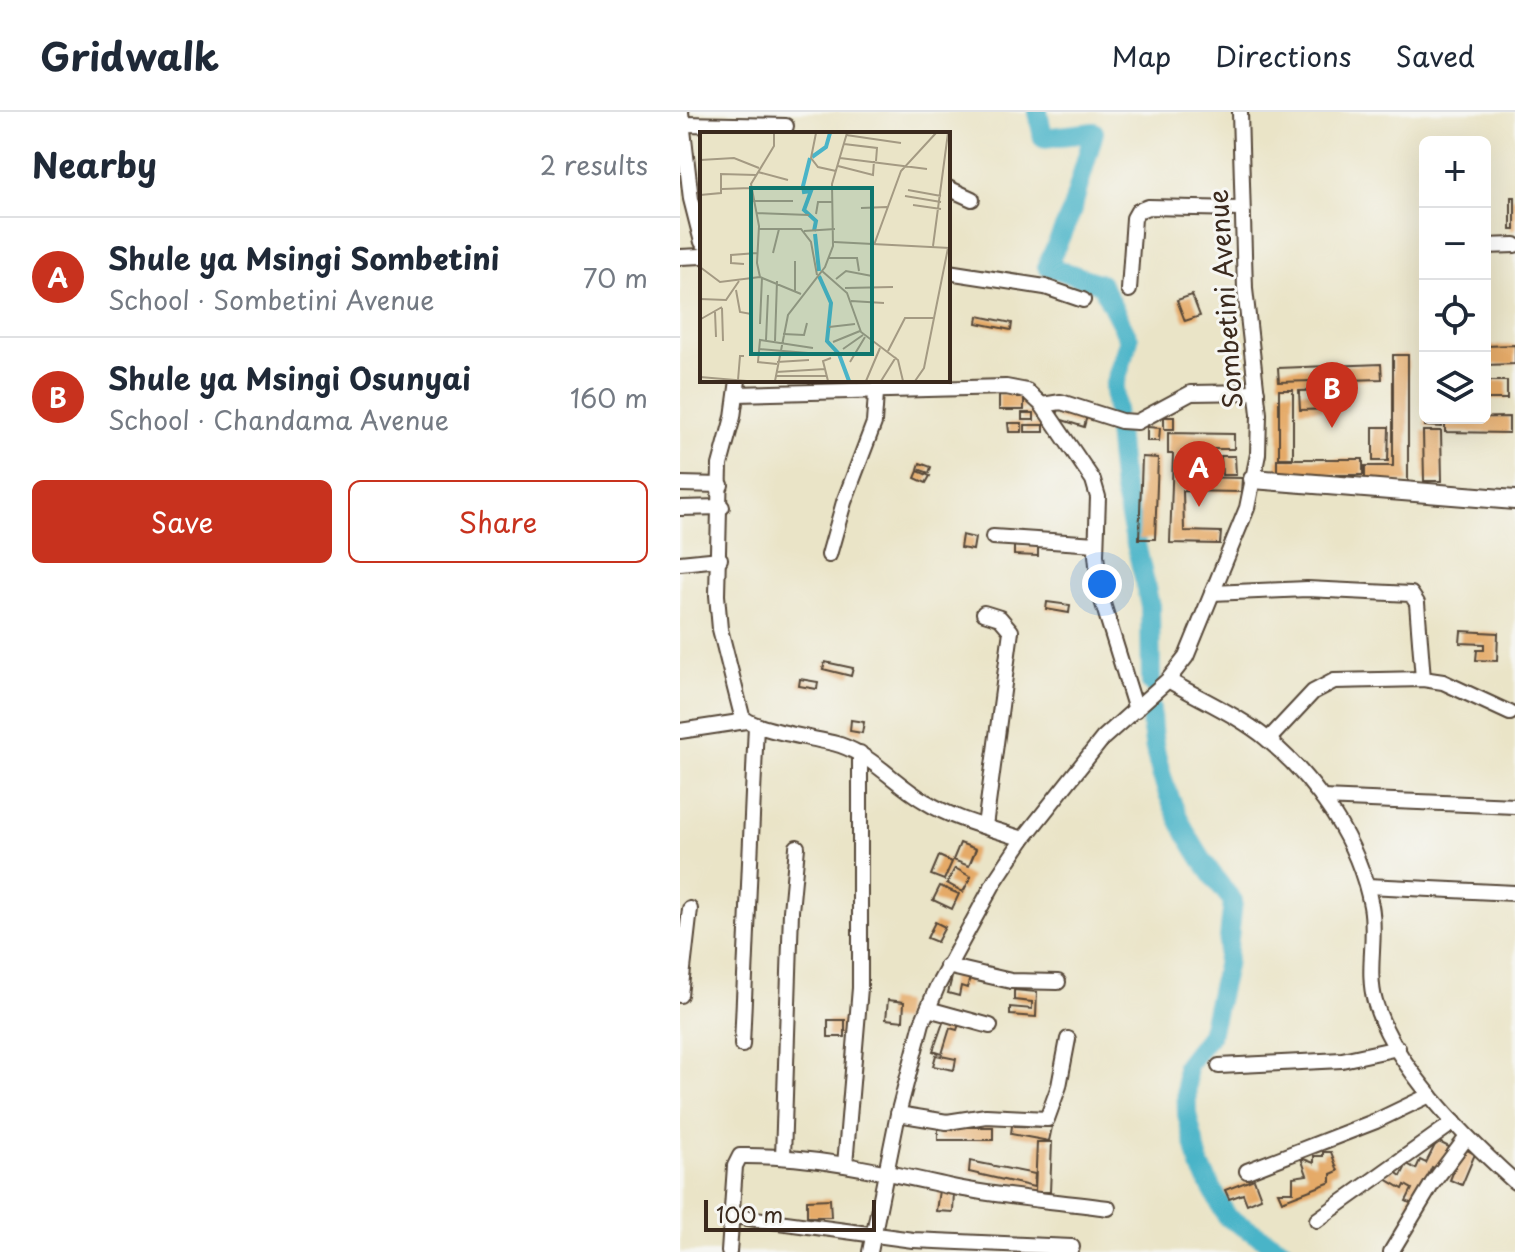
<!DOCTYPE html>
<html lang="en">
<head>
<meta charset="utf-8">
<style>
  body { margin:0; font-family:"Playpen Sans",sans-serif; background:#f2f2f3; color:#1f2937 }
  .controls { position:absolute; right:24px; top:24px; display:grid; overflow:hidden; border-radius:12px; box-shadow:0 8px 32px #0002 }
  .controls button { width:72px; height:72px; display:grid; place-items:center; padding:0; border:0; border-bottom:2px solid #e0e1e3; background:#fff; color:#1f2937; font:40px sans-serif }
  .scale { position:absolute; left:24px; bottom:20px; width:172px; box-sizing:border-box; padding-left:8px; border:4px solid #3b2a1e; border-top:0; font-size:22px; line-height:28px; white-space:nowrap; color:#3b2a1e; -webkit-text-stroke:6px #f6f6f2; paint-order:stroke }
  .you { position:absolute; left:422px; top:472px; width:28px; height:28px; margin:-20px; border:6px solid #fff; border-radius:50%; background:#1a73e8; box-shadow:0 0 0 12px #1a73e833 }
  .badge { display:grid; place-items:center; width:52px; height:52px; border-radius:50%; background:#c8321e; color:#fff; font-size:26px; font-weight:700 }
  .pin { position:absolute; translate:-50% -66px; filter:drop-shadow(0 2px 4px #0008) }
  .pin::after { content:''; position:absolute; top:42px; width:28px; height:24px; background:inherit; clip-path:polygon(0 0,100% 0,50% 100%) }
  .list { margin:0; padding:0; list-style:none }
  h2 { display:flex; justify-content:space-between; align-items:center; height:104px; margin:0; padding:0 32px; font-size:34px }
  h2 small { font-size:26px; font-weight:400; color:#747a83 }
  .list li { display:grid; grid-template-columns:52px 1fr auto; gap:24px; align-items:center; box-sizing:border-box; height:120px; padding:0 32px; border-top:2px solid #e0e1e3 }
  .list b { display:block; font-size:30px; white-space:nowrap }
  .list p { margin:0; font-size:26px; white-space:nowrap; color:#747a83 }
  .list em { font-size:26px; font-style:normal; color:#747a83 }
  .actions { display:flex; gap:16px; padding:24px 32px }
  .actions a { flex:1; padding:18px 0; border:2px solid #c8321e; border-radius:12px; text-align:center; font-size:28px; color:#c8321e }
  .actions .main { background:#c8321e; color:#fff }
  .icon { flex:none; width:44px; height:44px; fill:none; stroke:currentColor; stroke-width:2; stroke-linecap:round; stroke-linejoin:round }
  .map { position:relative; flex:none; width:835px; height:1140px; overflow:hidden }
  header { display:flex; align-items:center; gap:48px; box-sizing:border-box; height:112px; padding:0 40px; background:#fff; border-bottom:2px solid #e0e1e3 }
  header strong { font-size:38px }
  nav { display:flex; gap:44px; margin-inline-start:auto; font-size:28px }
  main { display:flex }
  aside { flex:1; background:#fff }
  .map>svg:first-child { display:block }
</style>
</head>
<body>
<header>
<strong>Gridwalk</strong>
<nav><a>Map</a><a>Directions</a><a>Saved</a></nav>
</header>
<main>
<aside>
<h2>Nearby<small>2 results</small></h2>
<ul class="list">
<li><span class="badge">A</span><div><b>Shule ya Msingi Sombetini</b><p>School · Sombetini Avenue</p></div><em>70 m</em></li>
<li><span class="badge">B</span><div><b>Shule ya Msingi Osunyai</b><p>School · Chandama Avenue</p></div><em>160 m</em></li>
</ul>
<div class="actions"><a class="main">Save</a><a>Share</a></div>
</aside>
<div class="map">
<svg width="835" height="1140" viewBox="0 0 835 1140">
  <rect width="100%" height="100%" fill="#f6f6f2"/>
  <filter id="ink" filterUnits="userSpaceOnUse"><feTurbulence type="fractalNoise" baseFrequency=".0125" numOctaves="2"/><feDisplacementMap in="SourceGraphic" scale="16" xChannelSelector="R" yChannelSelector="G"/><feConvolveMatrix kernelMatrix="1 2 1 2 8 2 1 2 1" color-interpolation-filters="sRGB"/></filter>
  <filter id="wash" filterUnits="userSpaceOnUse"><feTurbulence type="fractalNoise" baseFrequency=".006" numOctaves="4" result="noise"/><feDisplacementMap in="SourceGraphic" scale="32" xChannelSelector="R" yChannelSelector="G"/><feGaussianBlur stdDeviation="1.8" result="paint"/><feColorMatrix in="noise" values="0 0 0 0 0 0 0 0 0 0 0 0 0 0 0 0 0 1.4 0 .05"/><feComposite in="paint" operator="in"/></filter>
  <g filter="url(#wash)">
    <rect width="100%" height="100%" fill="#eae4c7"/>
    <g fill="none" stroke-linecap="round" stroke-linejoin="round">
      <!-- river -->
      <g stroke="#4ab4c8" stroke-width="20">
        <path d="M358 0 363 26 414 20 391 101 367 154 421 172 449 227 434 275 436 298"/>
        <path d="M437 318 442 370 470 494 471 571"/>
        <path d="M471 597C471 666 509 737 553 789L546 854 530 923 506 954 507 1002 520 1054 547 1105 606 1140"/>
      </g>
    </g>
    <g id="blocks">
      <!-- building -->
      <g fill="#e5aa68">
        <rect x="831" y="85" width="4" height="33"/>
        <path d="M512 183 520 204 505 209 497 188Z"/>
        <path d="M298 204 332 211 331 218 297 211Z"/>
        <path d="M835 233V252L805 253V234Z"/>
        <path d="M713 243H728V370H685V354H713Z"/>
        <path d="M701 252 702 267 599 270 598 256Z"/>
        <rect x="805" y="269" width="22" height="18"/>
        <rect x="599" y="278" width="14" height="68"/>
        <path d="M653 278 654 297 620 298 619 279Z"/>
        <rect x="319" y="282" width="25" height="16"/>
        <path d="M381 291 408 300 404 315 376 306Z"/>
        <rect x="342" y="301" width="12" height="7"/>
        <rect x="484" y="305" width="10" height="12"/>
        <path d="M829 305V321L765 320V306Z"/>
        <path d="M745 306H762V315L745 314Z"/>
        <path d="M328 311H342V320H329Z"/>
        <rect x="345" y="313" width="19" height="7"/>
        <path d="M467 315 480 316 479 329H467Z"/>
        <path d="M693 315H709L708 349H693Z"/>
        <path d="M743 319H761L762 369H744Z"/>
        <path d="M488 321 554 322V337H506L504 365 562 366 561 380 503 379 504 419 541 420 540 432 490 431 493 342H488Z"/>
        <path d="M541 344H555L556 363H542Z"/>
        <path d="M462 345 478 346 475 427H459Z"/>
        <rect x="597" y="347" width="86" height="16"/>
        <path d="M240 351 251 355 249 361 238 357Z"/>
        <path d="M238 359 250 364 246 371 235 366Z"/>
        <path d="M282 423 295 426 293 438 280 436Z"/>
        <path d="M334 434 358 435V444L334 443Z"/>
        <path d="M367 490 390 493 389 501 366 497Z"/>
        <path d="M781 519 818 521 817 549 796 548 797 538H804V532L780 531Z"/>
        <path d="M145 550 173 556 171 564 143 557Z"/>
        <path d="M120 567 138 570 137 577 119 574Z"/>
        <path d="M171 608 184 610 182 621 170 619Z"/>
        <path d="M280 731 296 737 289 754 273 748Z"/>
        <path d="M259 744 272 750 264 768 251 763Z"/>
        <path d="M275 756 291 765 283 780 267 771Z"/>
        <path d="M260 774 279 782 272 797 253 788Z"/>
        <path d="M255 810 265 815 257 830 247 826Z"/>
        <path d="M273 861 290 865 287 876 281 874 279 884 268 881Z"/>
        <path d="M334 878 357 880 356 905 330 903V895L352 897V890L334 888Z"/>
        <path d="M208 888 224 890 223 909 206 907Z"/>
        <path d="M265 905 280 909 277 918 270 916 262 942 253 939Z"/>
        <rect x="148" y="908" width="17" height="17"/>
        <path d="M256 943 276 947 274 958 253 954Z"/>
        <path d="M333 1005 335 1014 372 1015 369 1029 331 1022Z"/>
        <rect x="258" y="1015" width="55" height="13"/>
        <path d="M757 1029 771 1036 759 1058 752 1055 734 1093 726 1089 732 1077 725 1073 723 1077 706 1067 711 1057 721 1064 727 1052 736 1057 740 1048 746 1051Z"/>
        <path d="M357 1030H372L370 1080H355Z"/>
        <path d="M783 1036 795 1042 782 1073 770 1068Z"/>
        <path d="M643 1040H651L658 1059 651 1062V1070L602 1089 598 1080H613V1065L627 1063 621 1046 634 1051V1044H643Z"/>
        <path d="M290 1049 355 1062 354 1075 289 1060Z"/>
        <path d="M574 1067 581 1086 567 1092 563 1082 549 1087 545 1078Z"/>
        <path d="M259 1078 274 1079 273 1100 256 1099Z"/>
        <path d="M150 1087 151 1105H127V1088Z"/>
      </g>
    </g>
  </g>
  <g filter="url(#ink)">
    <use href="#blocks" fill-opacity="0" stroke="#554637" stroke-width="2"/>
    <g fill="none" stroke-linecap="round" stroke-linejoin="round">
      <defs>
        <g id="street">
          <path d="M1 0 11 87 22 130"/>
          <path d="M3 12 106 14"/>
          <path d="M268 76 292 87"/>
          <path d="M805 134 835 133"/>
          <path d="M0 145 22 144"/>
          <path d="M268 160 365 175 403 188"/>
          <path d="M449 178 454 106 458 99 468 95 561 97"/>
          <path d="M58 268 53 305 40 353 37 483 40 517 62 604C72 619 139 626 160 633 195 645 214 672 246 690 275 708 311 716 343 727"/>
          <path d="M58 282 326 275 347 279 362 293 413 368 418 385 416 443 420 482 456 598"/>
          <path d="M362 293 381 290 441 309 457 310 511 281 577 280"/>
          <path d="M0 372 41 373"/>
          <path d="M0 396 42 395"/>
          <path d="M313 425 416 432"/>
          <path d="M149 443 164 390 194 311 196 281"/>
          <path d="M0 451 40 447"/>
          <path d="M532 481 627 477 731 482 737 491 743 567"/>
          <path d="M304 501 320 506 331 519 305 714"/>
          <path d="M488 568C520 587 558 603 587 627 637 669 679 729 691 794 697 825 686 858 695 890 714 955 786 1026 835 1070"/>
          <path d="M0 619 66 609"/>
          <path d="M588 628 633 580 654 569 743 567 763 570 830 601"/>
          <path d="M642 686 835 694"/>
          <path d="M687 774 835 781"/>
          <path d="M267 854 331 869 378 870"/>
          <path d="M0 883 10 797"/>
          <path d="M248 897 310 914"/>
          <path d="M62 933 76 613"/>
          <path d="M539 954 662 948 718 936"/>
          <path d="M218 1002 267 1010 306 1004 367 1007 379 974 388 927"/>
          <path d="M103 1045 111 799 117 735"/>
          <path d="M165 1053 180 876V641"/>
          <path d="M567 1059 696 1009 750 983"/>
          <path d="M53 1104 233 1128 392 1135"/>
          <path d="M637 1108 774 1010"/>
          <path d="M49 1140 55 1054 60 1044C131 1043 200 1059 268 1074 320 1085 375 1089 428 1096"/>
          <path d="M190 1140 218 1002 242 911 257 875 315 769 343 727 423 626 488 568 506 545 567 396 578 342 579 302 565 177 560 0"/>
          <path d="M711 1140 752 1072 787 1025"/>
        </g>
        <path id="secondary" d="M573 367 835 388"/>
      </defs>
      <!-- street casing -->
      <use href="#street" stroke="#554637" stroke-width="18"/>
      <!-- secondary casing -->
      <use href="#secondary" stroke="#554637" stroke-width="22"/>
      <!-- street -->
      <use href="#street" stroke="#fff" stroke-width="14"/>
      <!-- secondary -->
      <use href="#secondary" stroke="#fff" stroke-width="18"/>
    </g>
  </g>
  <g text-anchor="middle" stroke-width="6" stroke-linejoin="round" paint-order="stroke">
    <!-- street labels -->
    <g font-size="26" fill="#3b2a1e" stroke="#f6f6f2">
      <text transform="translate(546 187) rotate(-94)" y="9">Sombetini Avenue</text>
    </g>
  </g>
  <!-- overview -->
  <g transform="translate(20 20)">
    <rect width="250" height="250" fill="#eae4c7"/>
    <path fill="none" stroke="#4ab4c8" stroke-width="4" d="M112 25 126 15 130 1M110 26 103 54 104 60 111 59 104 78 116 89 114 99M115 102 119 139M119 144 131 171 127 209 139 222 149 249"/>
    <path fill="none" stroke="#a49a83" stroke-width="2" d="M74 1V14L51 52 59 94 57 131 60 145 101 162M116 1 111 26 118 35 136 39M146 3 201 11M144 12 177 16 176 29M140 26 227 37M0 28 34 26 59 36M138 34 173 43 174 29M58 40 88 48M22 57 51 56M208 58 241 64M0 63 21 61V42L56 43M205 64 241 70M52 69H93M213 73 241 77M161 76 187 75M57 81 109 83M116 82 118 70H132M59 97H101L111 110 117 143M104 99 135 97M134 110 250 116M174 113 201 39 236 1M233 114 248 1M73 121 79 97M128 126H157L159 139M95 129V160M44 132 31 131V123L57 121M0 135 20 150 60 145M122 139 147 161 161 200 198 228 203 249M136 147 146 139 172 144M145 156 193 155M36 158 40 180 51 182M0 167 26 168 39 149M151 169 184 171M22 176 23 209M15 180 16 205M1 187 22 175M60 192 62 145M129 195 155 192M83 202 104 203 107 191M66 208 68 163M75 209 77 149M133 210 160 199M59 217 108 221M143 217 163 203M188 219 205 186H233M77 230 109 228M150 230 165 205M77 232 58 230 60 208 113 216M76 240 125 237M75 244H126M0 245 47 249M38 248 40 224H44M75 249 88 183 125 135 133 114 132 52 147 1M128 249 123 229 131 226M166 249 180 216M181 249 196 225M215 249 224 236 248 116"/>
    <path fill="#0f766e" fill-opacity="0.15" stroke="#0f766e" stroke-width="4" d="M51 56H172V222H51Z"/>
    <rect width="250" height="250" fill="none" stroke="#3b2a1e" stroke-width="4"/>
  </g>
</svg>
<div class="controls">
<button>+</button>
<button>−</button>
<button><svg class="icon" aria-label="locate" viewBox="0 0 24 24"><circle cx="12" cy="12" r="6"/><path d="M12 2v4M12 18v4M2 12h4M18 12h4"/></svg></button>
<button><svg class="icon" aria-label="layers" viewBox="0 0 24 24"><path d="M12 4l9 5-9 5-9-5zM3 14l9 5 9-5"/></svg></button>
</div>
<div class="scale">100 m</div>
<div class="you"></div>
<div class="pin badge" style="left:519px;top:395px">A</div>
<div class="pin badge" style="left:652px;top:316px">B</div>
</div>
</main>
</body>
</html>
